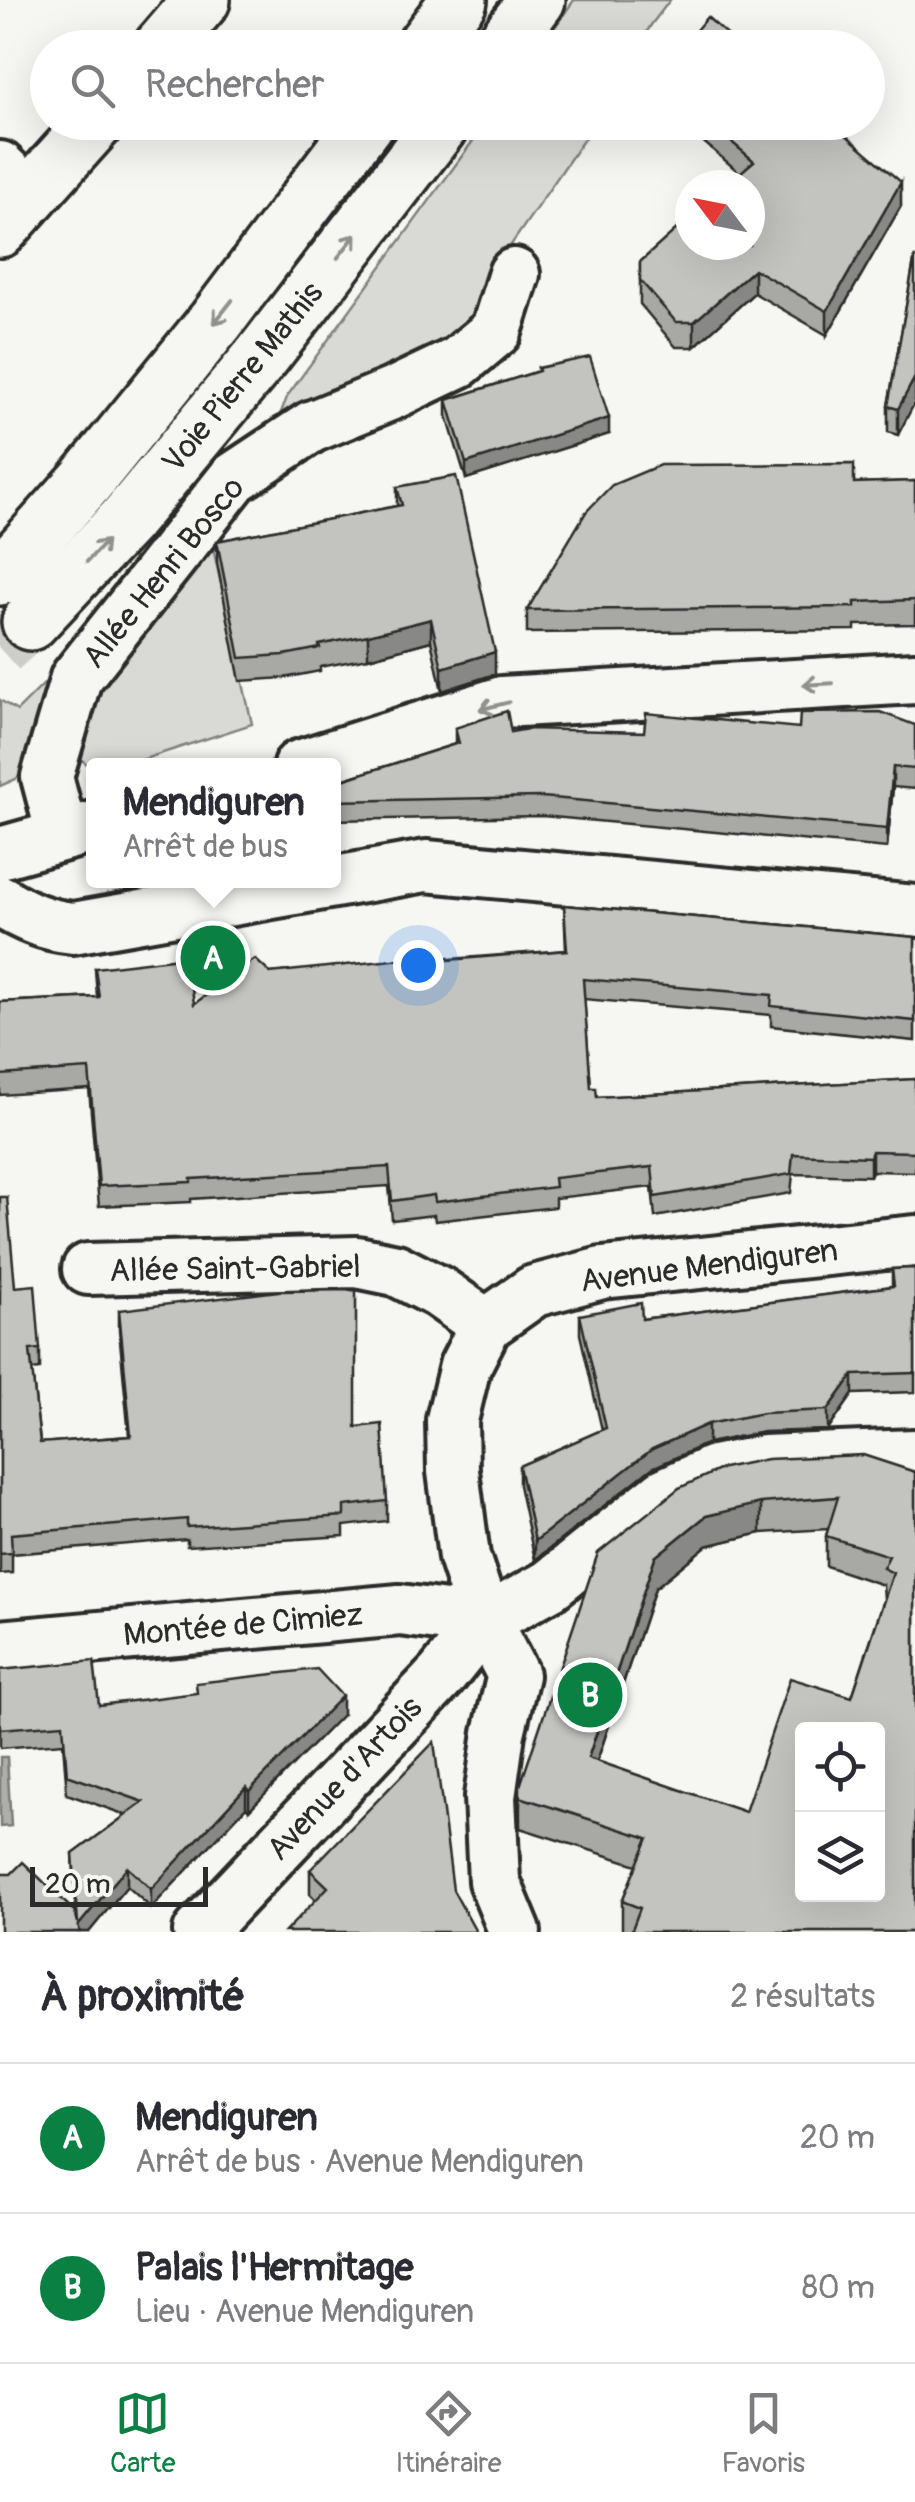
<!DOCTYPE html>
<html lang="fr">
<head>
<meta charset="utf-8">
<style>
  body { margin:0; font-family:Pangolin,sans-serif; background:#f2f2f3; color:#2b2b33 }
  .controls { position:absolute; right:30px; bottom:30px; display:grid; overflow:hidden; border-radius:10px; box-shadow:0 10px 40px #0002 }
  .controls button { width:90px; height:90px; display:grid; place-items:center; padding:0; border:0; border-bottom:2px solid #e1e1e2; background:#fff; color:#2b2b33; font:50px sans-serif }
  .compass { position:absolute; left:675px; top:170px; width:90px; height:90px; border-radius:50%; background:#fff; box-shadow:0 10px 40px #0002; rotate:302deg }
  .scale { position:absolute; left:30px; bottom:25px; width:178px; box-sizing:border-box; padding-left:10px; border:5px solid #2b2b2b; border-top:0; font-size:28px; line-height:35px; white-space:nowrap; color:#2b2b2b; -webkit-text-stroke:8px #f6f6f2; paint-order:stroke }
  .you { position:absolute; left:418px; top:965px; width:35px; height:35px; margin:-25px; border:8px solid #fff; border-radius:50%; background:#1a73e8; box-shadow:0 0 0 15px #1a73e833 }
  .badge { display:grid; place-items:center; width:65px; height:65px; border-radius:50%; background:#0b8043; color:#fff; font-size:32px; font-weight:700 }
  .pin { position:absolute; translate:-50% -50%; border:5px solid #fff; box-shadow:0 2px 10px #0006 }
  .popup { position:absolute; left:86px; top:758px; width:255px; height:130px; box-sizing:border-box; display:grid; place-content:center; border-radius:10px; background:#fff; filter:drop-shadow(0 2px 8px #0005); font-size:32px; white-space:nowrap; color:#7c7c81 }
  .popup b { font-size:38px; color:#2b2b33 }
  .popup::after { content:''; position:absolute; left:50%; top:100%; margin-left:-20px; border:20px solid transparent; border-top-color:#fff }
  .list { margin:0; padding:0; list-style:none }
  h2 { display:flex; justify-content:space-between; align-items:center; height:130px; margin:0; padding:0 40px; font-size:42px }
  h2 small { font-size:32px; font-weight:400; color:#7c7c81 }
  .list li { display:grid; grid-template-columns:65px 1fr auto; gap:30px; align-items:center; box-sizing:border-box; height:150px; padding:0 40px; border-top:2px solid #e1e1e2 }
  .list b { display:block; font-size:38px; white-space:nowrap }
  .list p { margin:0; font-size:32px; white-space:nowrap; color:#7c7c81 }
  .list em { font-size:32px; font-style:normal; color:#7c7c81 }
  .icon { flex:none; width:55px; height:55px; fill:none; stroke:currentColor; stroke-width:2; stroke-linecap:round; stroke-linejoin:round }
  .map { position:relative; flex:none; width:915px; height:1932px; overflow:hidden }
  .search { position:absolute; background:#fff; box-shadow:0 10px 40px #0002; left:30px; right:30px; top:30px; height:110px; display:flex; align-items:center; gap:25px; box-sizing:border-box; padding:0 35px; border-radius:55px; color:#7c7c81; font-size:38px }
  .sheet { height:430px; background:#fff }
  nav { display:flex; justify-content:space-around; align-items:center; box-sizing:border-box; height:140px; border-top:2px solid #e1e1e2; background:#fff; font-size:28px; color:#7c7c81 }
  nav a { display:grid; justify-items:center; gap:5px }
  nav .on { color:#0b8043 }
  .map>svg:first-child { display:block }
</style>
</head>
<body>
<div class="map">
<svg width="915" height="1932" viewBox="0 0 915 1932">
  <rect width="100%" height="100%" fill="#f6f6f2"/>
  <filter id="ink" filterUnits="userSpaceOnUse"><feTurbulence type="fractalNoise" baseFrequency=".01" numOctaves="2"/><feDisplacementMap in="SourceGraphic" scale="20" xChannelSelector="R" yChannelSelector="G"/><feConvolveMatrix kernelMatrix="1 2 1 2 8 2 1 2 1" color-interpolation-filters="sRGB"/></filter>
  <g filter="url(#ink)">
    <!-- green -->
    <g fill="#d9d9d5" stroke="#828280" stroke-width="2.5">
      <path d="M574 0H670L651 25 638 47H541Z"/>
      <path d="M486 123H595L504 255 476 328 277 422 288 395Z"/>
      <path d="M211 539 252 724 126 765 93 766V768C69 754 70 743 74 718Z"/>
      <path d="M87 641 33 762 16 779 0 786V700L17 711Z"/>
    </g>
    <!-- water -->
    <path fill="#aeaeab" stroke="#7a7a78" stroke-width="2.5" d="M0 1757H7L11 1826 0 1827Z"/>
    <g fill="none" stroke-linecap="round" stroke-linejoin="round">
      <!-- highway-tunnel -->
      <path stroke="#cdcdca" stroke-width="55" stroke-dasharray="55 28" stroke-linecap="butt" d="M0 649 30 622"/>
      <defs>
        <g id="street">
          <path d="M0 167 31 197"/>
          <path d="M299 766 502 702 915 678"/>
          <path d="M62 834 47 777 76 678 234 478 311 427 394 393 459 362 496 331 514 274"/>
          <path d="M0 853 93 827"/>
          <path d="M0 901C24 916 44 925 73 928L426 866 915 911"/>
          <path d="M88 1269 357 1262 396 1270 439 1292 486 1325"/>
          <path d="M0 1646 400 1610 485 1621"/>
          <path d="M199 1932 441 1676 485 1621 550 1585 664 1494 714 1471 764 1461 915 1455"/>
          <path d="M515 1932 494 1881 490 1797 499 1733 513 1675 485 1621 464 1557 453 1471 452 1420 465 1366 486 1325 534 1291 602 1273 915 1241"/>
        </g>
        <g id="secondary">
          <path d="M161 48 202 0"/>
          <path d="M0 229 96 122"/>
        </g>
        <g id="highway">
          <path d="M423 48 459 0"/>
          <path d="M501 48 537 0"/>
          <path d="M0 577 86 481 216 321 366 122"/>
          <path d="M30 622 125 521 262 356 443 122"/>
        </g>
      </defs>
      <!-- street casing -->
      <use href="#street" stroke="#2b2b2b" stroke-width="58"/>
      <!-- secondary casing -->
      <use href="#secondary" stroke="#2b2b2b" stroke-width="62"/>
      <!-- highway casing -->
      <use href="#highway" stroke="#2b2b2b" stroke-width="62"/>
      <!-- street -->
      <use href="#street" stroke="#f6f6f2" stroke-width="50"/>
      <!-- secondary -->
      <use href="#secondary" stroke="#f6f6f2" stroke-width="55"/>
      <!-- highway -->
      <use href="#highway" stroke="#f6f6f2" stroke-width="55"/>
    </g>
    <!-- wall -->
    <g fill="#a8a8a5" stroke="#2b2b2b" stroke-width="2.5" fill-rule="evenodd">
      <path d="M680 122H831L901 206 827 335 754 293 694 347H676L640 304V262L740 173Z"/>
      <path d="M915 256 898 435 888 432V406Z"/>
      <path d="M538 368 609 434 466 479 447 416V400L538 371Z"/>
      <path d="M915 481V624L855 625V630L527 633V610L854 483Z"/>
      <path d="M397 487 495 674 442 691 431 641 368 658 320 667V671L284 678 240 681 217 563V541L397 506Z"/>
      <path d="M915 725V789L893 787 887 848 542 816 333 820V783L455 744V728L511 732H644Z"/>
      <path d="M564 905 915 937V1041L771 1026V1015L584 999 591 1088 597 1097 915 1079V1172L872 1171 870 1176 793 1174 791 1193 655 1217 652 1187 555 1198V1207L435 1221 434 1215 392 1220 389 1186 191 1199V1202L99 1206 89 1089 0 1095V1002L97 997 95 968 194 1004 270 973 566 950Z"/>
      <path d="M0 1197 15 1287 40 1349V1369L32 1370 40 1443 129 1436 119 1330V1310L356 1427 387 1501V1521L344 1526V1536L187 1546V1539L12 1554V1573L0 1574Z"/>
      <path d="M915 1268V1392L853 1394 828 1430 763 1432 708 1443 652 1468 535 1560 519 1485V1466L602 1430 580 1334V1315L642 1319 892 1286V1269Z"/>
      <path d="M915 1472V1932L622 1931V1901L637 1865 520 1828V1786L679 1488ZM828 1529 826 1536V1566L883 1585 884 1599 852 1697 745 1812 597 1761 655 1588 706 1546 761 1533Z"/>
      <path d="M0 1670 99 1705 342 1715 249 1810 246 1807 151 1908 127 1886 89 1932H0L76 1916 73 1854 126 1815 67 1794 63 1743 0 1748Z"/>
      <path d="M310 1870 453 1890 316 1900 310 1894Z"/>
    </g>
    <!-- shaded-wall -->
    <g fill="#888886" stroke="#2b2b2b" stroke-width="2.5">
      <path d="M901 182V206L827 335V311Z"/>
      <path d="M754 269V293L694 347V322Z"/>
      <path d="M915 377V402L898 435V409Z"/>
      <path d="M609 418V434L466 479V463Z"/>
      <path d="M431 619V641L368 658V635Z"/>
      <path d="M495 652V674L442 691V668Z"/>
      <path d="M893 767V787L887 848V829Z"/>
      <path d="M872 1151V1171L870 1176V1157Z"/>
      <path d="M853 1375V1394L828 1430V1410Z"/>
      <path d="M708 1424V1443L652 1468 535 1560V1541L652 1449Z"/>
      <path d="M761 1503V1533L706 1546 655 1588 588 1788V1758L655 1557 706 1516Z"/>
      <path d="M342 1696V1715L249 1810V1791Z"/>
      <path d="M246 1787V1807L151 1908V1889Z"/>
      <path d="M127 1867V1886L89 1932H78V1926Z"/>
    </g>
    <!-- building -->
    <g fill="#c3c3c0" stroke="#2b2b2b" stroke-width="2.5" fill-rule="evenodd">
      <path d="M707 17 742 48H681Z"/>
      <path d="M708 122H831L901 182 827 311 754 269 694 322H676L640 280V262L690 217V245H750V185H726L754 161Z"/>
      <path d="M915 256V377L898 409 888 406Z"/>
      <path d="M590 357 609 418 466 463 447 400 539 371 538 368Z"/>
      <path d="M854 464V483L915 481V600L855 602V607L527 610 586 512 612 485 660 465Z"/>
      <path d="M456 476 495 652 442 668 431 619 368 635 319 645 320 648 284 655 240 658 217 541 402 505 397 487Z"/>
      <path d="M507 711 511 732 528 729 644 732 646 713 799 728 800 713 880 712 915 725V769L893 767 887 829 542 797 333 801V783L459 743 455 728Z"/>
      <path d="M564 905 915 937V1021L771 1006 772 995 583 979 591 1088H596L597 1097 915 1079V1152L872 1151 870 1157 793 1154 791 1174 655 1197 652 1167 554 1178 555 1187 435 1202 434 1195 392 1201 389 1167 191 1179V1182L99 1186 89 1069 0 1075V1002L99 997 95 968 188 957 194 1004 255 959 270 973 393 960 448 957 449 960 567 950Z"/>
      <path d="M0 1197H7L15 1287 35 1285 40 1349 30 1350 40 1443 131 1436 119 1310 279 1291 356 1290V1427L382 1424 387 1501 344 1506V1516L187 1527V1519L11 1534 12 1553 0 1554Z"/>
      <path d="M915 1268V1373L853 1375 828 1410 763 1413 708 1424 652 1449 535 1541 519 1466 606 1428 580 1315 641 1303 642 1319 894 1286 892 1269Z"/>
      <path d="M863 1455 915 1472V1932H631L640 1908 622 1901 648 1838 520 1797V1786L598 1553 679 1488 723 1468 767 1459ZM838 1497 826 1536 889 1556 883 1568 893 1573 852 1697 790 1678 745 1812 588 1758 655 1557 706 1516 761 1503ZM802 1730H878V1894H802Z"/>
      <path d="M94 1661 99 1705 197 1693 196 1683 317 1669 342 1696 249 1791 246 1787 151 1889 127 1867 78 1926 80 1932H0V1874H11L23 1862 75 1912 78 1923 73 1854 144 1802 67 1775 63 1724 0 1729V1670Z"/>
      <path d="M434 1742 453 1890 476 1932H285L328 1887 310 1870Z"/>
    </g>
    <!-- one-way arrows -->
    <defs><path id="oneway-shaft" d="M-6 0H5M1.5-3L5.5 0L1.5 3" fill="none" stroke-width="1.6" stroke-linecap="round" stroke-linejoin="round" transform="scale(2.5)"/></defs>
    <g stroke="#90908e">
      <use href="#oneway-shaft" transform="translate(347 246) rotate(-52)"/>
      <use href="#oneway-shaft" transform="translate(223 312) rotate(128)"/>
      <use href="#oneway-shaft" transform="translate(97 551) rotate(-47)"/>
      <use href="#oneway-shaft" transform="translate(818 684) rotate(177)"/>
      <use href="#oneway-shaft" transform="translate(494 706) rotate(166)"/>
    </g>
  </g>
  <g text-anchor="middle" stroke-width="10" stroke-linejoin="round" paint-order="stroke">
    <!-- street labels -->
    <g font-size="32" fill="#2b2b2b" stroke="#f6f6f2">
      <text transform="translate(242 377) rotate(-51)" y="11">Voie Pierre Mathis</text>
      <text transform="translate(163 572) rotate(-51)" y="11">Allée Henri Bosco</text>
      <text transform="translate(709 1265) rotate(-7)" y="11">Avenue Mendiguren</text>
      <text transform="translate(235 1268) rotate(-1)" y="11">Allée Saint-Gabriel</text>
      <text transform="translate(243 1624) rotate(-5)" y="11">Montée de Cimiez</text>
      <text transform="translate(344 1778) rotate(-47)" y="11">Avenue d'Artois</text>
    </g>
  </g>
</svg>
<div class="controls">
<button><svg class="icon" aria-label="locate" viewBox="0 0 24 24"><circle cx="12" cy="12" r="6"/><path d="M12 2v4M12 18v4M2 12h4M18 12h4"/></svg></button>
<button><svg class="icon" aria-label="layers" viewBox="0 0 24 24"><path d="M12 4l9 5-9 5-9-5zM3 14l9 5 9-5"/></svg></button>
</div>
<svg class="compass" viewBox="-18 -18 36 36"><path d="M0-13l5 13h-10z" fill="#e53935"/><path d="M0 13l5-13h-10z" fill="#7c7c81"/></svg>
<div class="scale">20 m</div>
<div class="you"></div>
<div class="pin badge" style="left:213px;top:958px">A</div>
<div class="popup"><b>Mendiguren</b>Arrêt de bus</div>
<div class="pin badge" style="left:590px;top:1695px">B</div>
<div class="search"><svg class="icon" aria-label="search" viewBox="0 0 24 24"><circle cx="10" cy="10" r="6"/><path d="M15 15l6 6"/></svg>Rechercher</div>
</div>
<section class="sheet">
<h2>À proximité<small>2 résultats</small></h2>
<ul class="list">
<li><span class="badge">A</span><div><b>Mendiguren</b><p>Arrêt de bus · Avenue Mendiguren</p></div><em>20 m</em></li>
<li><span class="badge">B</span><div><b>Palais l'Hermitage</b><p>Lieu · Avenue Mendiguren</p></div><em>80 m</em></li>
</ul>
</section>
<nav>
<a class="on"><svg class="icon" aria-label="map" viewBox="0 0 24 24"><path d="M3 6l6-2 6 2 6-2v14l-6 2-6-2-6 2zM9 4v14M15 6v14"/></svg>Carte</a>
<a><svg class="icon" aria-label="directions" viewBox="0 0 24 24"><path d="M12 3l9 9-9 9-9-9zM9 14v-3h6M13 9l2 2-2 2"/></svg>Itinéraire</a>
<a><svg class="icon" aria-label="saved" viewBox="0 0 24 24"><path d="M7 4h10v16l-5-4-5 4z"/></svg>Favoris</a>
</nav>
</body>
</html>
